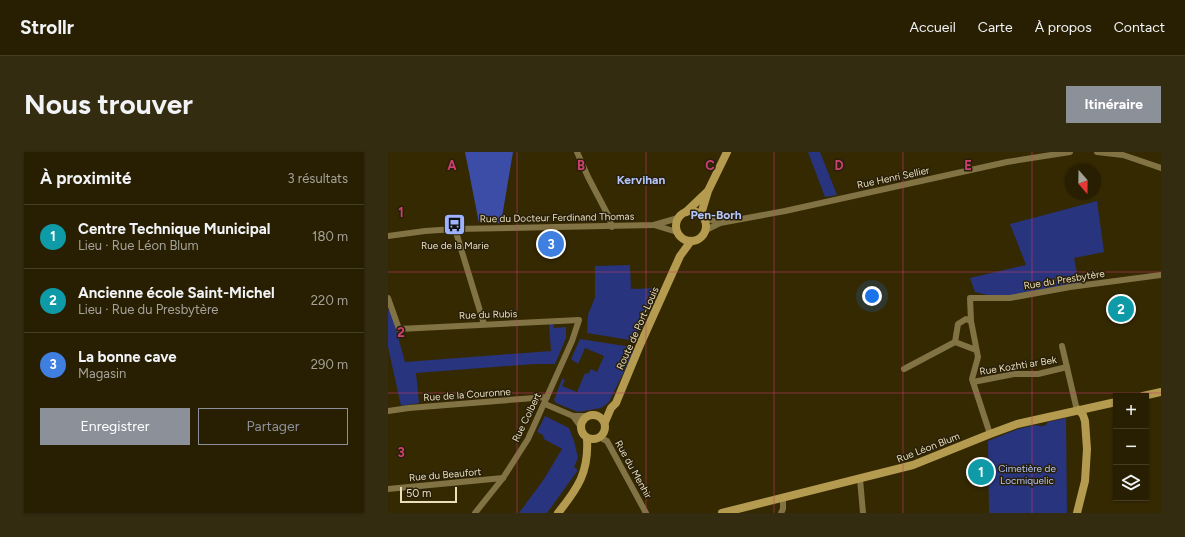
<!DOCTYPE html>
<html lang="fr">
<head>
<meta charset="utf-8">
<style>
  body { margin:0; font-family:Figtree,sans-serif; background:#342c11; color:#f1f3f6 }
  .controls { position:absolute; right:12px; bottom:12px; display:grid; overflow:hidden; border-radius:0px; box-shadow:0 1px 3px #0004 }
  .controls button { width:36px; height:36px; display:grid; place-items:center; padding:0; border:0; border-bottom:1px solid #443d24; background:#281f02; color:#f1f3f6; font:20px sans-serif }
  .compass { position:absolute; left:677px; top:12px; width:36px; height:36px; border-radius:50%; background:#281f02; box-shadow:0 1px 3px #0004; rotate:160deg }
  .scale { position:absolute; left:12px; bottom:10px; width:57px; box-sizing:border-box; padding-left:4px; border:2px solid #eadebb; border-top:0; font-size:11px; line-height:14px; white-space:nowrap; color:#eadebb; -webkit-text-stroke:3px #28200a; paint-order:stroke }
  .you { position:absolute; left:484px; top:144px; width:14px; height:14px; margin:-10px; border:3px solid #fff; border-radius:50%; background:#1a73e8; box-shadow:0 0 0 6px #1a73e833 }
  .badge { display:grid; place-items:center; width:26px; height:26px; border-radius:50%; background:#8c9099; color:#fff; font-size:13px; font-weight:700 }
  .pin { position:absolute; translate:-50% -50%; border:2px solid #fff; box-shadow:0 1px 4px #0006 }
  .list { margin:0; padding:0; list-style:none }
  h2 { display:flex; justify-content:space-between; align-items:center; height:52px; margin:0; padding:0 16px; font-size:17px }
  h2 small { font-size:13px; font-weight:400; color:#a5a299 }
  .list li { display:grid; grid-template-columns:26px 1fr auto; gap:12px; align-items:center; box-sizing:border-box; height:64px; padding:0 16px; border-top:1px solid #443d24 }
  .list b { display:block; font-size:15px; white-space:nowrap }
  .list p { margin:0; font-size:13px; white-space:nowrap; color:#a5a299 }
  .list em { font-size:13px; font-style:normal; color:#a5a299 }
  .actions { display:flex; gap:8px; padding:12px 16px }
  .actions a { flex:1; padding:9px 0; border:1px solid #8c9099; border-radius:0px; text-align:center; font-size:14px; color:#8c9099 }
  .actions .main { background:#8c9099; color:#fff }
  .icon { flex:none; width:22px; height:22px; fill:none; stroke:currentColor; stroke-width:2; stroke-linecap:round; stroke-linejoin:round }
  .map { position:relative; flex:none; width:773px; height:361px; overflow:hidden; border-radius:0px }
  header { display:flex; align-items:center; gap:24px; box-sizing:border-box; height:56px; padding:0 20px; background:#281f02; border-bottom:1px solid #443d24 }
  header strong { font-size:19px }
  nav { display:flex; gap:22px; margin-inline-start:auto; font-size:14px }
  .intro { display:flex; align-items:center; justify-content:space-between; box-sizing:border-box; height:96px; padding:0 24px }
  h1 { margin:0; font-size:28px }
  .button { padding:10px 18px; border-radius:0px; background:#8c9099; color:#fff; font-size:14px; font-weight:700 }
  main { display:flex; gap:24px; padding:0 24px }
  aside { flex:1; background:#281f02; border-radius:0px; box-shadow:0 1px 3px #0004 }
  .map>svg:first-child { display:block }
</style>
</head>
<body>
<header>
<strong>Strollr</strong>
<nav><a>Accueil</a><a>Carte</a><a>À propos</a><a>Contact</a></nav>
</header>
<div class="intro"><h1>Nous trouver</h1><a class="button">Itinéraire</a></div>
<main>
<aside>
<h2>À proximité<small>3 résultats</small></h2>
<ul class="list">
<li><span class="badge" style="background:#0f9aa8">1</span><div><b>Centre Technique Municipal</b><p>Lieu · Rue Léon Blum</p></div><em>180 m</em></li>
<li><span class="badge" style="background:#0f9aa8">2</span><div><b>Ancienne école Saint-Michel</b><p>Lieu · Rue du Presbytère</p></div><em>220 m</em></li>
<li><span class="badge" style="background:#3f7fe0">3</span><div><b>La bonne cave</b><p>Magasin</p></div><em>290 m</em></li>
</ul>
<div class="actions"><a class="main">Enregistrer</a><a>Partager</a></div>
</aside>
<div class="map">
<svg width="773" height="361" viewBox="0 0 773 361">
  <rect width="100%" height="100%" fill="#352902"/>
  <!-- green -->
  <g fill="#28347d">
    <path d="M420 0H432L449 43 437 45Z"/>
    <path d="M709 49 716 100 686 106 691 131 630 143 608 145 587 140 582 126 638 113 622 72Z"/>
    <path d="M242 113 243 137 269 136 248 189 199 181 200 163 207 145V114Z"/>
    <path d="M0 158 3 160 4 163 17 210 163 199 161 171H165L166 176 178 175V186L167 212H146L28 221 31 251 13 254 0 195Z"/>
    <path d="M192 187 244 195 246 199 221 250 213 256 190 260 168 251 166 248 174 227 177 228 174 234 189 240 197 221 200 222 203 217 209 220 216 204 197 196 190 212 183 207Z"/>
    <path d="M157 264 181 276 186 289 190 306 186 315 190 318 159 361H131L156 327 174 297 156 287 155 283 149 280Z"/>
    <path d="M678 266 679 361H601L600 289 630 277 648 273C652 274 653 275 658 273L660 270Z"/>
  </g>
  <!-- forest -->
  <path fill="#3c4da8" d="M77 0H125L113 71H91Z"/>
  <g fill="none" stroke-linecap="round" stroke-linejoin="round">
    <!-- street -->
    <g stroke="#827345" stroke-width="6">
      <path d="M189 0 200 25 221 65 224 75"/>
      <path d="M709 0 735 3 773 16"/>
      <path d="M317 66 332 71"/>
      <path d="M266 73 289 80"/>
      <path d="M67 77 96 172"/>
      <path d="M318 78 332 71 397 59 619 10 682 0"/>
      <path d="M0 84 37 79 67 77 266 73 290 66"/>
      <path d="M0 146 11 177 191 168 184 189 140 287 115 326 87 361"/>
      <path d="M583 169 582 146H622L682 135 773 123"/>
      <path d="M674 194 688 254 691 258"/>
      <path d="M588 198 567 190 570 172 578 167 583 169 590 205 584 227 602 282"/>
      <path d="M516 217 567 190"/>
      <path d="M585 230 626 222H650L679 215"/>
      <path d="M157 252 185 264H199"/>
      <path d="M0 259 21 256 159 245"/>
      <path d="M185 264 193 275"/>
      <path d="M213 286 219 289 258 361"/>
      <path d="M472 327 475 361"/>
      <path d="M0 337 115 326"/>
      <path d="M393 361 395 357V346"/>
    </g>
    <!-- secondary -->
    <g stroke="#b49b50" stroke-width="8">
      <circle cx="303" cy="74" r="15"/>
      <path d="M298 60 319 40"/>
      <path d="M313 62 320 39 339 0"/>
      <path d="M755 244 773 240"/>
      <circle cx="205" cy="275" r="12"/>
      <path d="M217 270 223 256 228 251 252 193 292 104 303 89"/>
      <path d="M170 361C190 336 201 320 199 287"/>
      <path d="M334 361 525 313 602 282 629 272 728 250"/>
      <path d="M689 361 697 329 699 297 697 269 695 263 691 258"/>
    </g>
  </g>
  <!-- grid -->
  <path fill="none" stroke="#ca406e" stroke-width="1" stroke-opacity="0.55" d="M129 0V361M258 0V361M386 0V361M515 0V361M644 0V361M0 120H773M0 241H773"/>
  <!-- icons -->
  <defs>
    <symbol id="bus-square" viewBox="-11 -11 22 22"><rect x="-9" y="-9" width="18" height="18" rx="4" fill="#9eb3fd" stroke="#28200a"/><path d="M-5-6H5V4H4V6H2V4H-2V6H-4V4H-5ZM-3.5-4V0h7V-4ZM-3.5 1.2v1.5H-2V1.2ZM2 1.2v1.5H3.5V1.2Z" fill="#111"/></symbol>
  </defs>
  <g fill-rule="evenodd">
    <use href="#bus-square" x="54" y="60" width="25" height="25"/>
  </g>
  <g text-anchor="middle" stroke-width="3" stroke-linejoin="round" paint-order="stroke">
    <!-- street labels -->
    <g font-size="10" fill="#eadebb" stroke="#28200a">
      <text transform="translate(505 25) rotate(-12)" y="4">Rue Henri Sellier</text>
      <text transform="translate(169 65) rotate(-1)" y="4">Rue du Docteur Ferdinand Thomas</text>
      <text transform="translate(676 127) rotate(-9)" y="4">Rue du Presbytère</text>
      <text transform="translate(100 162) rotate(-2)" y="4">Rue du Rubis</text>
      <text transform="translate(249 176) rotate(-66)" y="4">Route de Port-Louis</text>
      <text transform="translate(630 213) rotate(-9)" y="4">Rue Kozhti ar Bek</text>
      <text transform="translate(79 242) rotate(-4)" y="4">Rue de la Couronne</text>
      <text transform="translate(138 265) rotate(-64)" y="4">Rue Colbert</text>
      <text transform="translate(540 295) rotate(-21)" y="4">Rue Léon Blum</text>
      <text transform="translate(246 317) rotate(61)" y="4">Rue du Menhir</text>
      <text transform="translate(57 322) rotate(-5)" y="4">Rue du Beaufort</text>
    </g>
    <!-- poi labels -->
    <g font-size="10" fill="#eadebb" stroke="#28200a">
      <text x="67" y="97">Rue de la Marie</text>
    </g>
    <!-- park labels -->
    <g font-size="10" fill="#b3c3f3" stroke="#28200a">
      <text x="639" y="320">Cimetière de<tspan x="639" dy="12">Locmiquelic</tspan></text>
    </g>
    <!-- quarter labels -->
    <g font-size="12" font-weight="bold" fill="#b5c6fd" stroke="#28200a">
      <text x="253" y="32">Kervihan</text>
      <text x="328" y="67">Pen-Borh</text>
    </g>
  </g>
  <g font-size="13" text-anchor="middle" font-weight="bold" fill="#ca406e" stroke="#28200a" stroke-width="3" stroke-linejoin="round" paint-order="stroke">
    <text x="64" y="18">A</text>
    <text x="193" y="18">B</text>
    <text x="322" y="18">C</text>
    <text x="451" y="18">D</text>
    <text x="580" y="18">E</text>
    <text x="13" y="65">1</text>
    <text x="13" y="185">2</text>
    <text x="13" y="305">3</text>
  </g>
</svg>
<div class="controls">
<button>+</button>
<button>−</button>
<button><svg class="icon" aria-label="layers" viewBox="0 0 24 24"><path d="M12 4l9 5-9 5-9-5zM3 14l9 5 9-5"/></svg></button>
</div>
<svg class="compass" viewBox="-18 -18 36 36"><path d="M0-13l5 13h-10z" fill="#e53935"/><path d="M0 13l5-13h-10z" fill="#a5a299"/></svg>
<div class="scale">50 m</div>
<div class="you"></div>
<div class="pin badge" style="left:593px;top:320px;background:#0f9aa8">1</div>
<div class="pin badge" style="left:733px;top:157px;background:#0f9aa8">2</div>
<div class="pin badge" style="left:163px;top:92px;background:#3f7fe0">3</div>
</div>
</main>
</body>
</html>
